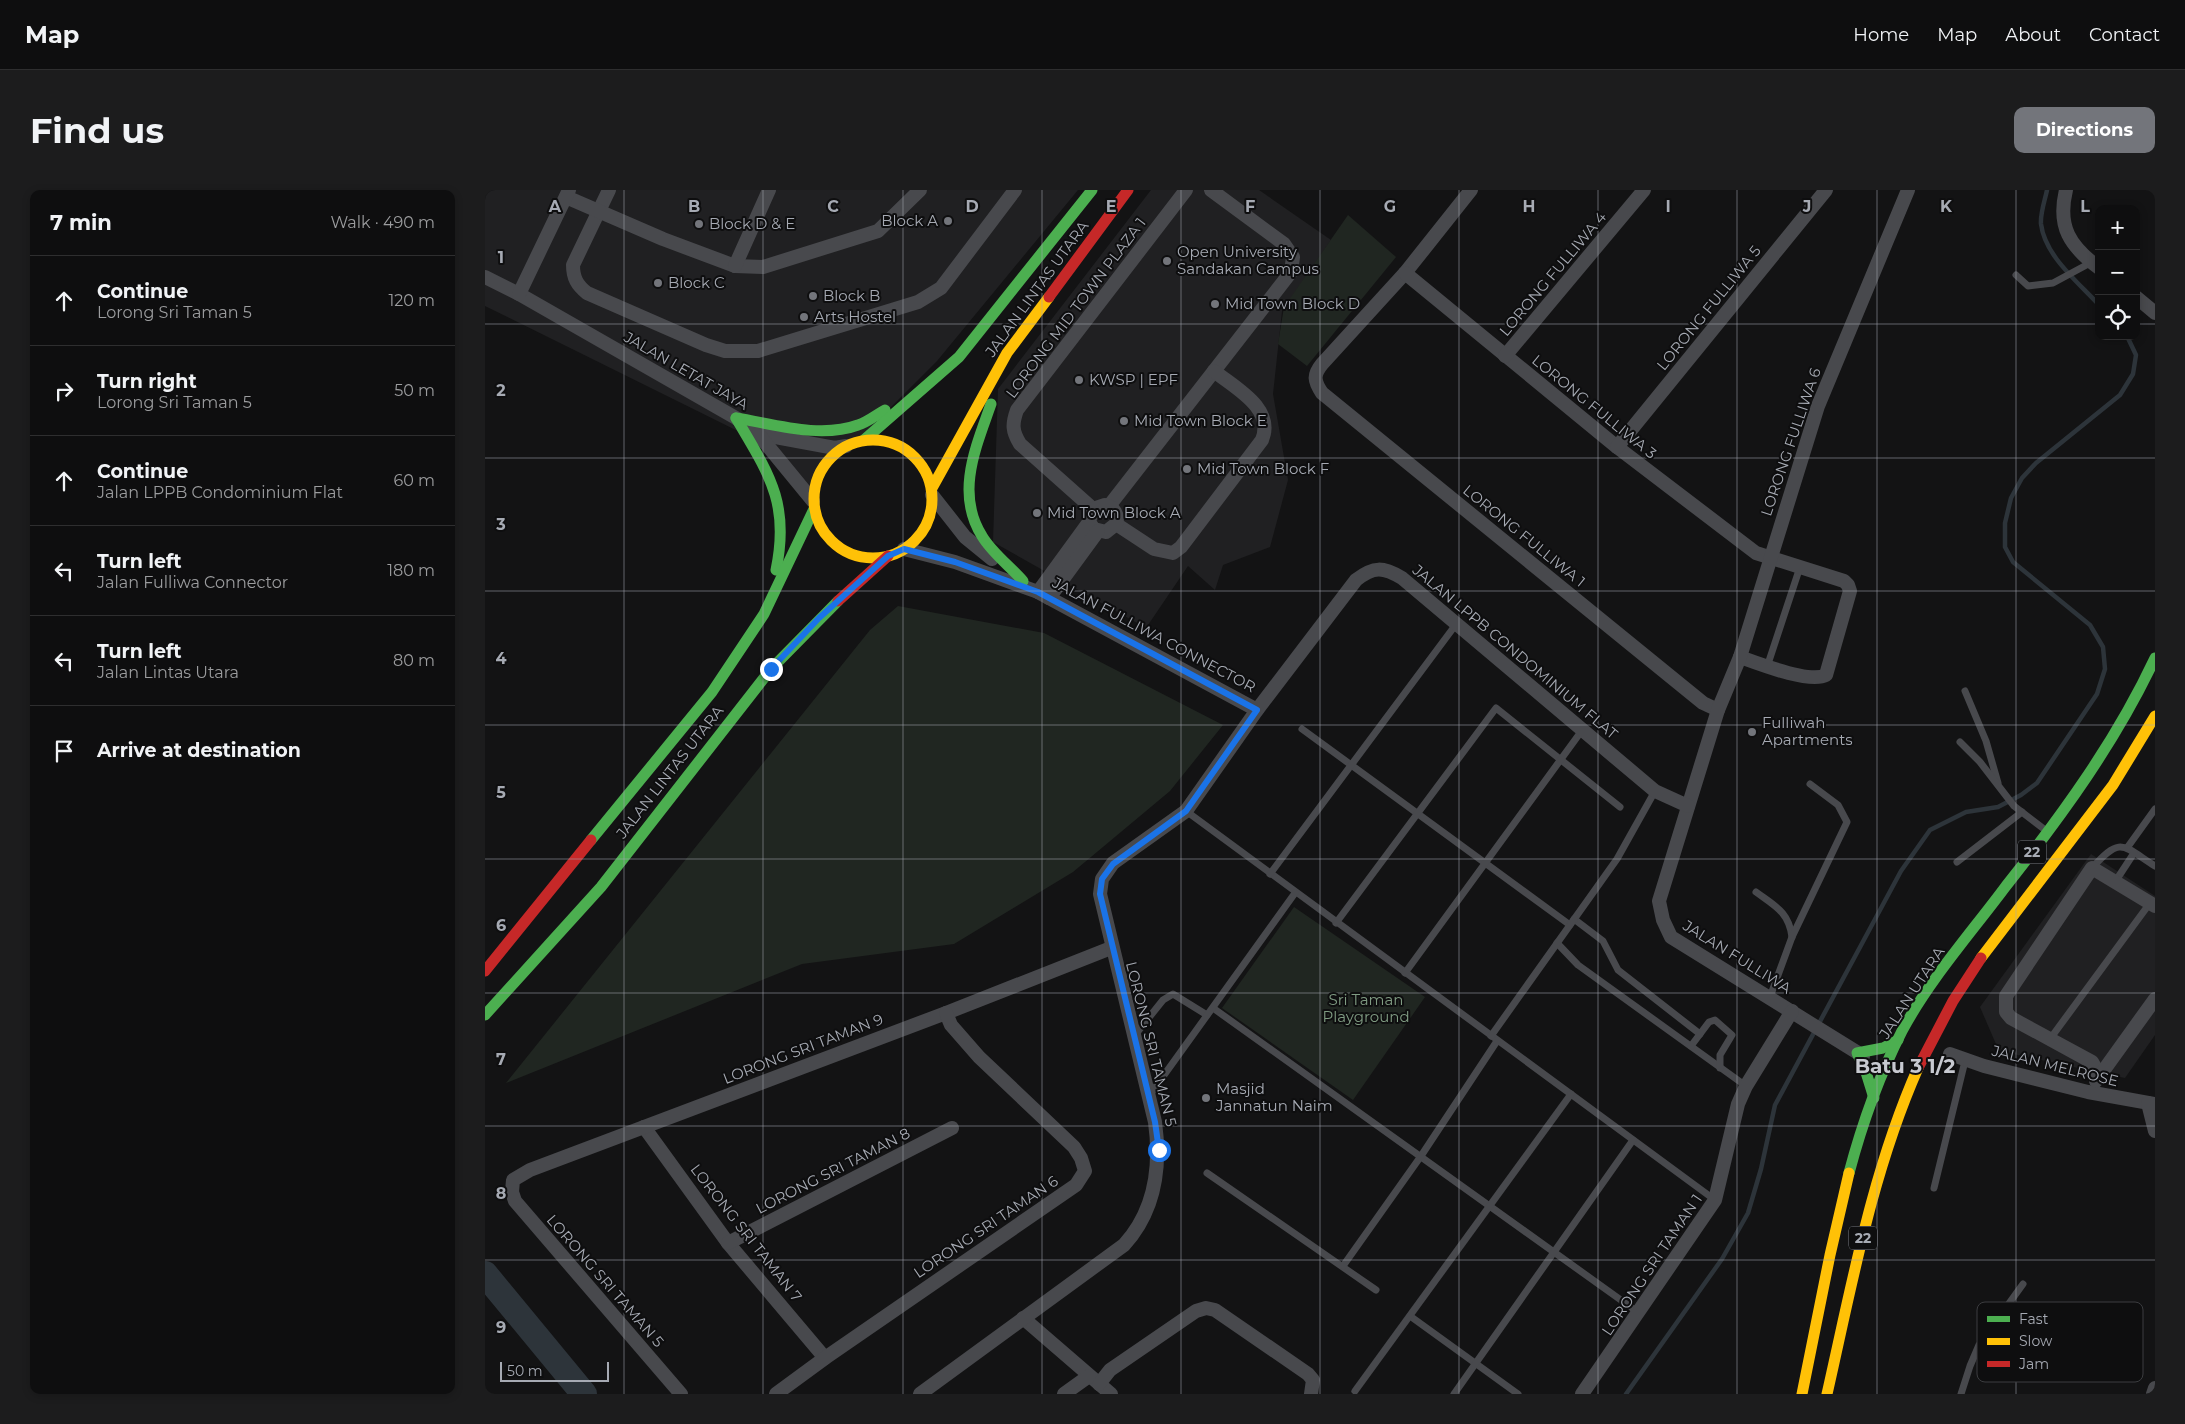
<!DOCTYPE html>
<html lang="en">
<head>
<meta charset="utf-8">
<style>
  body { margin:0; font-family:Montserrat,sans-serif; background:#1c1c1d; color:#f1f3f6 }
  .controls { position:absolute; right:15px; top:15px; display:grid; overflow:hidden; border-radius:10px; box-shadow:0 2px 8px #0003 }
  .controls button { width:45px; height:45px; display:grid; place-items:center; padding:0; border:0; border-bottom:1px solid #2e2e2f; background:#0e0e0f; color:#f1f3f6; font:25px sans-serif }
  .scale { position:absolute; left:15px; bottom:12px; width:109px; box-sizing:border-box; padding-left:5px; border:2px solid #a6aab3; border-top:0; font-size:14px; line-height:18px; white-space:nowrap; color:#a6aab3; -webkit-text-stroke:4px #0e0e0f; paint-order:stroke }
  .stop { position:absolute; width:15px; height:15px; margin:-11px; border:4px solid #1a73e8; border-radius:50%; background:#fff }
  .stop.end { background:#1a73e8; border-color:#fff; box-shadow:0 1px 5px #0008 }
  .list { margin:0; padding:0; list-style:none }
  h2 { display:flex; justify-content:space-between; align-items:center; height:65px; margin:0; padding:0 20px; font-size:21px }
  h2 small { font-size:16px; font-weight:400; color:#9b9c9e }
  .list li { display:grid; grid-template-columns:32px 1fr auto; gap:15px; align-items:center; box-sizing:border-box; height:90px; padding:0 20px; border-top:1px solid #2e2e2f }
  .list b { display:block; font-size:19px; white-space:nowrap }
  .list p { margin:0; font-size:16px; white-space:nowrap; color:#9b9c9e }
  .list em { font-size:16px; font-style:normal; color:#9b9c9e }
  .icon { flex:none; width:28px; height:28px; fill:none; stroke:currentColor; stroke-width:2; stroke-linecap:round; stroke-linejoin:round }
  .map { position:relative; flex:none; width:1670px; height:1204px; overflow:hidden; border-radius:10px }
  header { display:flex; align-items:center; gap:30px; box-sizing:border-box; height:70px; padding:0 25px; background:#0e0e0f; border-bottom:1px solid #2e2e2f }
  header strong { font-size:24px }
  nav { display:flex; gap:28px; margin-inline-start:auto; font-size:18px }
  .intro { display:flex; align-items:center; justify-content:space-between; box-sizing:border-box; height:120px; padding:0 30px }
  h1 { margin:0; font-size:35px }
  .button { padding:12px 22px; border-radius:10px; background:#73757b; color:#fff; font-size:18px; font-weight:700 }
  main { display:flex; gap:30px; padding:0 30px }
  aside { flex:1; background:#0e0e0f; border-radius:10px; box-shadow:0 2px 8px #0003 }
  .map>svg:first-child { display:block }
</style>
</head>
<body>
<header>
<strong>Map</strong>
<nav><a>Home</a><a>Map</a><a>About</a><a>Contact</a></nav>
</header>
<div class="intro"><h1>Find us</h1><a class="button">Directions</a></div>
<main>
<aside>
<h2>7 min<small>Walk · 490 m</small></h2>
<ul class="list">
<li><svg class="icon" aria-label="ahead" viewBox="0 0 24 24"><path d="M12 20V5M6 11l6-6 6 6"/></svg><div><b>Continue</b><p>Lorong Sri Taman 5</p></div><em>120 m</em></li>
<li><svg class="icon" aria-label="right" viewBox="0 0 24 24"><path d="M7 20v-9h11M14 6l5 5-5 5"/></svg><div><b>Turn right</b><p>Lorong Sri Taman 5</p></div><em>50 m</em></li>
<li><svg class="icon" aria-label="ahead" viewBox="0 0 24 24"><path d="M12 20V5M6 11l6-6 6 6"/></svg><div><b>Continue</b><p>Jalan LPPB Condominium Flat</p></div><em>60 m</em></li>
<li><svg class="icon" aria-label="left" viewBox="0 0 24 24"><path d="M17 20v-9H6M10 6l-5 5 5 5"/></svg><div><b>Turn left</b><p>Jalan Fulliwa Connector</p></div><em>180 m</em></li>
<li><svg class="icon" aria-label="left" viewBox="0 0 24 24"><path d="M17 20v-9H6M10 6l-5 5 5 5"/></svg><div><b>Turn left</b><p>Jalan Lintas Utara</p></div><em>80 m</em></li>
<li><svg class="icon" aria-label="arrive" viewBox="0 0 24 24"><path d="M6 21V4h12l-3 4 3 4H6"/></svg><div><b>Arrive at destination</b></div></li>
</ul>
</aside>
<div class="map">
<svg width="1670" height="1204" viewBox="0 0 1670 1204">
  <rect width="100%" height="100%" fill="#131314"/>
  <!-- built -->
  <g fill="#202022">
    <path d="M0 0H593L452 171 388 235 344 272 326 315 275 252 0 116Z"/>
    <path d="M666 0H774L846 50 797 121 788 204 803 290 785 357 738 375 730 400 703 376 661 438 508 352 513 199Z"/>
    <path d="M1606 664 1670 706V845L1640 888 1514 861 1495 817Z"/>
  </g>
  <!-- green -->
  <g fill="#202621">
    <path d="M863 25 911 67 822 176 793 154 799 117Z"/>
    <path d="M413 416 559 443 738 535 685 601 588 682 469 754 317 774 21 893 385 440Z"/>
    <path d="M809 717 940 807 868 910 737 818Z"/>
  </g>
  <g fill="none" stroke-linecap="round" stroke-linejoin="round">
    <!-- stream -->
    <g stroke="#2d343a" stroke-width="4.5">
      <path d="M1562 0C1560 10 1555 24 1556 34 1560 66 1593 92 1614 115"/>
      <path d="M1141 1204 1237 1069 1263 1023 1276 979 1290 915 1416 681 1445 640 1481 622 1513 617 1536 605 1552 593 1612 504 1620 479 1618 457 1605 435 1528 372 1520 357V333L1526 308 1537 288 1551 273 1635 205 1648 184 1651 165 1642 146"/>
    </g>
    <!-- river -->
    <path stroke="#2d343a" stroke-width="26" d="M0 1084 99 1204"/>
    <!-- lane -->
    <g stroke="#48494d" stroke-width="7">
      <path d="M1531 85 1543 96 1568 93 1607 72"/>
      <path d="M1282 477 1315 377"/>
      <path d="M1480 501 1501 551 1513 593"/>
      <path d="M817 539 1085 735"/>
      <path d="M1475 552 1495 572 1529 616 1559 639"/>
      <path d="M701 621 1230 1010"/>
      <path d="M1642 658 1670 619"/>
      <path d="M1472 672 1537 622"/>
      <path d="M1607 678C1636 646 1637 655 1670 676"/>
      <path d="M785 684 972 433"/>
      <path d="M1630 692 1649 663"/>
      <path d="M1271 702C1290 716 1304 722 1307 747"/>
      <path d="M1089 729 1118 751 1133 780 1215 844"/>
      <path d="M851 733 1011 518 1135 617"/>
      <path d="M1072 753 1093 775 1261 896"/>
      <path d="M920 783 1098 539"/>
      <path d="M1285 807 1307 747 1362 632 1353 615 1325 594"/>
      <path d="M728 818 1154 1123"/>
      <path d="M650 845 678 810 688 804 722 825"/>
      <path d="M1006 846 1132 669 1170 601"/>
      <path d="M1565 849 1665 713"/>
      <path d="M1206 856 1224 832 1230 830 1247 845 1235 865V878"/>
      <path d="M664 906 810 703"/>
      <path d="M722 983 891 1100"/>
      <path d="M1449 998 1480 871"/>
      <path d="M858 1076 936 966 1012 851"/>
      <path d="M925 1126 1033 1204"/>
      <path d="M870 1201 1086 904"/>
      <path d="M969 1204 1148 950"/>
      <path d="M1476 1204 1485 1176 1494 1155 1538 1094"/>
    </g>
    <!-- street -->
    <g stroke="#48494d" stroke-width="14">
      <path d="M124 0 88 75C88 88 92 95 102 103L221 155 240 161H273L433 112 456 98 530 0"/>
      <path d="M986 0 920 83 837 174C828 185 829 191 837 203L1218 513 1233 520"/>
      <path d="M1581 0C1572 37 1585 56 1614 78"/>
      <path d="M81 7 178 49 250 76 278 77 393 41 435 0"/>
      <path d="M250 76 284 0"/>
      <path d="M920 83 1132 257 1271 363 1359 391 1363 395 1365 401 1341 485C1325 494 1272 473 1255 467"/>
      <path d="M0 87 34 104 251 228 273 244 350 258 361 256"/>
      <path d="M34 104 84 0"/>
      <path d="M1651 107 1670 123"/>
      <path d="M1020 166 1159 0"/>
      <path d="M273 244 328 311"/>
      <path d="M1132 257 1341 0"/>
      <path d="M447 305 480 347 507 369"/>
      <path d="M624 316 806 82 808 67 799 54 726 0"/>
      <path d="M608 319 535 254C527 241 527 234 532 220L701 0"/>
      <path d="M631 334 669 359 688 363 696 357 777 250C790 218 750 198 729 181"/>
      <path d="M419 359 470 372 553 402 772 520"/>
      <path d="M553 402 604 332 608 319 620 315C629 317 634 325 631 334L621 342 609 339 604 332"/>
      <path d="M564 408 613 341"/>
      <path d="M1465 864 1499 876 1603 902 1670 914"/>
      <path d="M1378 866 1186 747 1178 730 1174 711 1233 520 1255 467 1333 216 1423 0"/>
      <path d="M1613 888 1612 881 1607 872 1526 828 1521 822V806L1607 678 1670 716"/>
      <path d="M1611 891 1670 809"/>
      <path d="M1663 913 1670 941"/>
      <path d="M159 937 243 1053 340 1168"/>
      <path d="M243 1053 467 938"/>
      <path d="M538 1128 626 1204"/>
      <path d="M614 1194 625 1180 711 1121 721 1118 730 1120 823 1184 828 1190 826 1204"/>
      <path d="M196 1204 30 1011 27 1002 28 990 45 980 461 823 626 758"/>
      <path d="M291 1204 340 1168 591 995 600 981 596 968 589 957 494 867 466 835 461 823"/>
      <path d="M435 1204 639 1055C670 1021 676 976 670 932L615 704 617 689 628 673 701 621 772 520 871 390C889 376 898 377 917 388L1170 601 1203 616"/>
      <path d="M579 1204 604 1186"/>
      <path d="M1097 1204 1230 1010 1253 914 1261 896 1307 821"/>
      <path d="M1668 1204 1670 1198"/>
    </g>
    <!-- fast -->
    <g stroke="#4caf50" stroke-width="11">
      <path d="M506 214C491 257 470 303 497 346 507 363 525 376 538 391"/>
      <path d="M251 228C289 234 335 249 373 235 383 232 391 225 400 220"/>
      <path d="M251 228C284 284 305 313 291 380"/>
      <path d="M379 250 474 167 607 0"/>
      <path d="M106 650 227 502 279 424 329 319"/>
      <path d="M0 825 116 697 286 479 353 411"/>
      <path d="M1389 908 1380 879 1372 863 1398 858 1413 850"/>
      <path d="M1364 983C1377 934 1394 886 1417 841 1445 789 1486 743 1521 696 1578 624 1631 551 1670 468"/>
    </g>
    <!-- slow -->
    <g stroke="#ffc107" stroke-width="11">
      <circle cx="388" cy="309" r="59"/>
      <path d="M447 298 522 163 564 107"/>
      <path d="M1496 768 1628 595 1670 526"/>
      <path d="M1317 1204 1345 1065 1364 983"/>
      <path d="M1342 1204C1367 1094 1387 982 1433 878"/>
    </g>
    <!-- jam -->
    <g stroke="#c62828" stroke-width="11">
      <path d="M564 107 643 0"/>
      <path d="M353 411 403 366"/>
      <path d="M0 781 106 650"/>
      <path d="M1433 878 1468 811 1496 768"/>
    </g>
  </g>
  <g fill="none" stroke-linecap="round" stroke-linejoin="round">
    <!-- route -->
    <path stroke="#1a73e8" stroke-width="6" d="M286 479 334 428 403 366 419 359 470 372 553 402 772 520 701 621 628 674 617 689 615 704 670 932 674 960"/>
  </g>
  <!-- grid -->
  <path fill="none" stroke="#a6aab3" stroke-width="1" stroke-opacity="0.55" d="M139 0V1204M278 0V1204M418 0V1204M557 0V1204M696 0V1204M835 0V1204M974 0V1204M1113 0V1204M1252 0V1204M1392 0V1204M1531 0V1204M0 134H1614M1651 134H1670M0 268H1670M0 401H1670M0 535H1670M0 669H1670M0 803H1670M0 936H1670M0 1070H1670"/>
  <!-- markers -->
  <g fill="#73757b" stroke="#0e0e0f" stroke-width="2">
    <circle cx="463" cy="31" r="5"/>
    <circle cx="214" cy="34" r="5"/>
    <circle cx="682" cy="71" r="5"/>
    <circle cx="173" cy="93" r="5"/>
    <circle cx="328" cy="106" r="5"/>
    <circle cx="730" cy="114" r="5"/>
    <circle cx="319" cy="127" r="5"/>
    <circle cx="594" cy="190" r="5"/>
    <circle cx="639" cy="231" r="5"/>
    <circle cx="702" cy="279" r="5"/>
    <circle cx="552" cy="323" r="5"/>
    <circle cx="1267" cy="542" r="5"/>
    <circle cx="721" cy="908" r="5"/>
  </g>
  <g text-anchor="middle" stroke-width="4" stroke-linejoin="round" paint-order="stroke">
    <!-- shield labels -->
    <g fill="#0e0e0f" stroke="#787b82" stroke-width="1">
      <rect x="1533" y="650.5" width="28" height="23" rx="4"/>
      <rect x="1364" y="1036.5" width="28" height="23" rx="4"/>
    </g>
    <g font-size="14" font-weight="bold" fill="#a6aab3">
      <text x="1547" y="667">22</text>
      <text x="1378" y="1053">22</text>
    </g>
    <!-- poi labels -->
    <g font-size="15" fill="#a6aab3" stroke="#0e0e0f" text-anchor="start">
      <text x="453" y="36" text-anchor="end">Block A</text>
      <text x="224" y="39">Block D &amp; E</text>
      <text x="692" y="67">Open University<tspan x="692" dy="17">Sandakan Campus</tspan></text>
      <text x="183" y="98">Block C</text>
      <text x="338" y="111">Block B</text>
      <text x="740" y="119">Mid Town Block D</text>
      <text x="329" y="132">Arts Hostel</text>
      <text x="604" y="195">KWSP | EPF</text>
      <text x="649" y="236">Mid Town Block E</text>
      <text x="712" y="284">Mid Town Block F</text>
      <text x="562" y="328">Mid Town Block A</text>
      <text x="1277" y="538">Fulliwah<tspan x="1277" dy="17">Apartments</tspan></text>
      <text x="731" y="904">Masjid<tspan x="731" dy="17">Jannatun Naim</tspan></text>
    </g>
    <!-- street labels -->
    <g font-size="15" fill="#a6aab3" stroke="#0e0e0f">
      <text transform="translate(1068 84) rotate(-50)" y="5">LORONG FULLIWA 4</text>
      <text transform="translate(552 99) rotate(-54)" y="5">JALAN LINTAS UTARA</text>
      <text transform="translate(591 118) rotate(-53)" y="5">LORONG MID TOWN PLAZA 1</text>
      <text transform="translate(1224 118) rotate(-51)" y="5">LORONG FULLIWA 5</text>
      <text transform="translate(201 181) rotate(30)" y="5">JALAN LETAT JAYA</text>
      <text transform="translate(1109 217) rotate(39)" y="5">LORONG FULLIWA 3</text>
      <text transform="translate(1306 252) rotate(-71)" y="5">LORONG FULLIWA 6</text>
      <text transform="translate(1039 346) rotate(39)" y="5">LORONG FULLIWA 1</text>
      <text transform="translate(669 445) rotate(28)" y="5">JALAN FULLIWA CONNECTOR</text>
      <text transform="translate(1030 462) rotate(40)" y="5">JALAN LPPB CONDOMINIUM FLAT</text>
      <text transform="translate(185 582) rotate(-52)" y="5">JALAN LINTAS UTARA</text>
      <text transform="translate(1252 767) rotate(32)" y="5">JALAN FULLIWA</text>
      <text transform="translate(1427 803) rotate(-57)" y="5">JALAN UTARA</text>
      <text transform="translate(666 854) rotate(76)" y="5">LORONG SRI TAMAN 5</text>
      <text transform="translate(318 859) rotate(-21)" y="5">LORONG SRI TAMAN 9</text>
      <text transform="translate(1570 876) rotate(14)" y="5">JALAN MELROSE</text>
      <text transform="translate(348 981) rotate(-27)" y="5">LORONG SRI TAMAN 8</text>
      <text transform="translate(501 1037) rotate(-34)" y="5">LORONG SRI TAMAN 6</text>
      <text transform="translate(261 1043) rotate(52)" y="5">LORONG SRI TAMAN 7</text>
      <text transform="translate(1167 1075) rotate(-56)" y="5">LORONG SRI TAMAN 1</text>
      <text transform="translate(120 1091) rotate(49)" y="5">LORONG SRI TAMAN 5</text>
    </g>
    <!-- park labels -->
    <g font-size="15" fill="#809c83" stroke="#0e0e0f">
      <text x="881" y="815">Sri Taman<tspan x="881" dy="17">Playground</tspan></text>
    </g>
    <!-- district labels -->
    <g font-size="20" font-weight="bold" fill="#c7c9d0" stroke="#0e0e0f">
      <text x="1420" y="883">Batu 3 1/2</text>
    </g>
  </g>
  <!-- legend -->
  <rect x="1492" y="1112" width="166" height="80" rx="8" fill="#0e0e0f" stroke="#3c3d40" stroke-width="1"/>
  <rect x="1502" y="1126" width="23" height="6" fill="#4caf50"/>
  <rect x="1502" y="1148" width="23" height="7" fill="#ffc107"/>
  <rect x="1502" y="1171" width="23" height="6" fill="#c62828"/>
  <g font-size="14" fill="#a6aab3">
    <text x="1534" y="1134">Fast</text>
    <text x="1534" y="1156">Slow</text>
    <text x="1534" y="1179">Jam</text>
  </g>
  <g font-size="16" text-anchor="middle" font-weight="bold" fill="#a6aab3" stroke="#0e0e0f" stroke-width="4" stroke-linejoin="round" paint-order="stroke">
    <text x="70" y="22">A</text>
    <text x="209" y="22">B</text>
    <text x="348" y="22">C</text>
    <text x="487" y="22">D</text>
    <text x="626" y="22">E</text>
    <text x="765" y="22">F</text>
    <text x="905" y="22">G</text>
    <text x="1044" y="22">H</text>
    <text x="1183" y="22">I</text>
    <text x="1322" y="22">J</text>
    <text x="1461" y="22">K</text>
    <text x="1600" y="22">L</text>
    <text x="16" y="73">1</text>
    <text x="16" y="206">2</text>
    <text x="16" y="340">3</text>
    <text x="16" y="474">4</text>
    <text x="16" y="608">5</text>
    <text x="16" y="741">6</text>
    <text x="16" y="875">7</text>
    <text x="16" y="1009">8</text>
    <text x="16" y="1143">9</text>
  </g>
</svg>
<div class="controls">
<button>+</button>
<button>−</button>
<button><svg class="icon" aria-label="locate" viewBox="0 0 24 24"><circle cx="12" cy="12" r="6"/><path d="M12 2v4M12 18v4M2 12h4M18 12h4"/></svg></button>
</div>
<div class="scale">50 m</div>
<div class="stop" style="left:674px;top:960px"></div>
<div class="stop end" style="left:286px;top:479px"></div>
</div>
</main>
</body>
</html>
